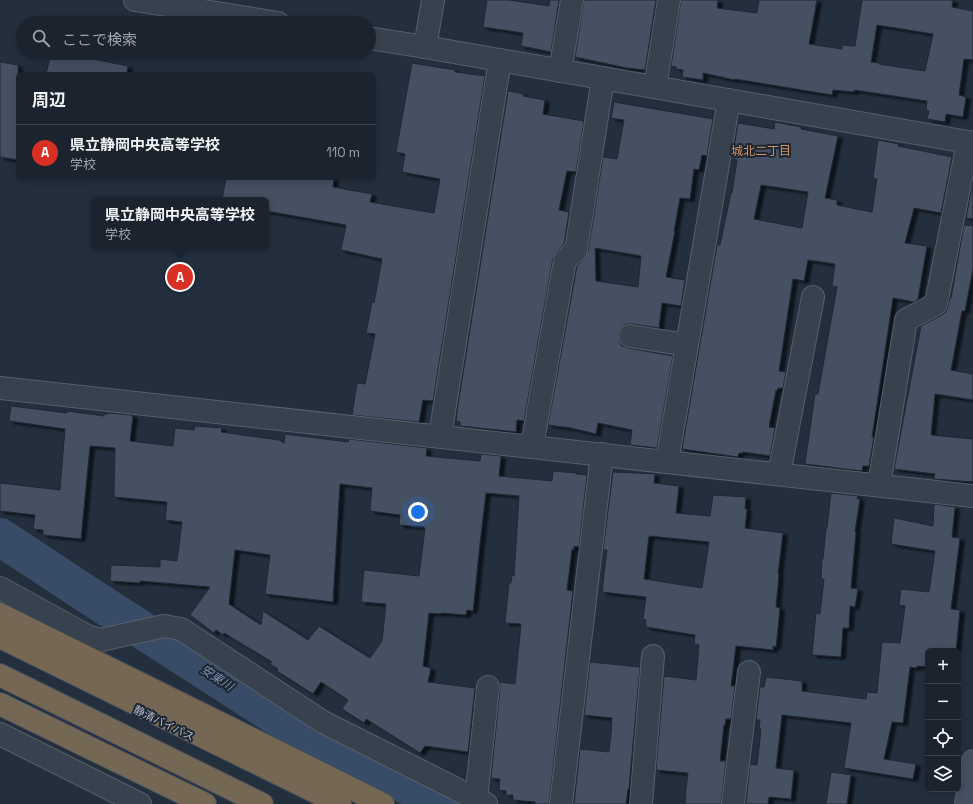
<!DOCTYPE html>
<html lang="ja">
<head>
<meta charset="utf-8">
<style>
  body { margin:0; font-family:"Space Grotesk","Noto Sans JP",sans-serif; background:#242b36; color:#f1f3f6 }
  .controls { position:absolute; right:12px; bottom:12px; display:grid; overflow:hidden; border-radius:6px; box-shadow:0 2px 10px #0003 }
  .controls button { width:36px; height:36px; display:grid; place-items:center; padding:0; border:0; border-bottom:1px solid #39404a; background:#1b232e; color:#f1f3f6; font:20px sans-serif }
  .you { position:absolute; left:418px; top:512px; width:14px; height:14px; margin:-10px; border:3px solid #fff; border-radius:50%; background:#1a73e8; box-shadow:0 0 0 6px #1a73e833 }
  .badge { display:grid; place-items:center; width:26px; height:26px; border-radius:50%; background:#d93025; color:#fff; font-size:13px; font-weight:700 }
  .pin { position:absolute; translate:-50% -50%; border:2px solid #fff; box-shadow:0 1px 4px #0006 }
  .popup { position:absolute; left:91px; top:197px; width:178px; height:52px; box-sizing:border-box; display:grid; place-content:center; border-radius:6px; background:#1b232e; filter:drop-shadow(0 1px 3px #0005); font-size:13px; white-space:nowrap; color:#a0a4aa }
  .popup b { font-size:15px; color:#f1f3f6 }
  .popup::after { content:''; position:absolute; left:50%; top:100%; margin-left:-8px; border:8px solid transparent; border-top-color:#1b232e }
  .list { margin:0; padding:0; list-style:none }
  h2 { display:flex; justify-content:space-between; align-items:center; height:52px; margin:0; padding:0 16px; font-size:17px }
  h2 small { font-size:13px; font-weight:400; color:#a0a4aa }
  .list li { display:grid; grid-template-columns:26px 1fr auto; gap:12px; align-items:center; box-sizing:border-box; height:56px; padding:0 16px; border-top:1px solid #39404a }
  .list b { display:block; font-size:15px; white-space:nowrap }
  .list p { margin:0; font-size:13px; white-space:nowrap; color:#a0a4aa }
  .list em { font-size:13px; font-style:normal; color:#a0a4aa }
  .icon { flex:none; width:22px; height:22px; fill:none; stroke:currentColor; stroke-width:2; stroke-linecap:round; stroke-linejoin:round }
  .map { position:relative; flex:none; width:973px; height:804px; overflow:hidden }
  .search { position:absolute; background:#1b232e; box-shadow:0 2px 10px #0003; left:16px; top:16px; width:360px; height:44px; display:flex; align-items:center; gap:10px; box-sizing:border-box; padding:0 14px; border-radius:22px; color:#a0a4aa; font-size:15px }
  .panel { position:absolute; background:#1b232e; box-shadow:0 2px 10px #0003; left:16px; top:72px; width:360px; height:108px; border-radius:6px }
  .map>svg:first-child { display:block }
</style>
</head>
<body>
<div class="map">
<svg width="973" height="804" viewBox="0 0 973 804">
  <defs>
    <filter id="shadow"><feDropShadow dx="4.5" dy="2.5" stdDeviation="1" flood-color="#0009"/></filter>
  </defs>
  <rect width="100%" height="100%" fill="#242f3e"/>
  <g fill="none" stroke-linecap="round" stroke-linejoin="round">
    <!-- river -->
    <path stroke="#394c67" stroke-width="38" d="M0 537 91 597 299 731 443 804"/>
  </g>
  <!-- building -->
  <g fill="#455162" stroke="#1f2835" fill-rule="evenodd" filter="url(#shadow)">
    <path d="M487 0H509L549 6 550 0H559L551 52 521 46 523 33 483 27Z"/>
    <path d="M584 0H656L645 70 627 68 575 57Z"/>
    <path d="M681 0H718L717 8 757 13 759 0H817L809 44 842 49V45L855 46 862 0H953L952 7 973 11V60L964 59 959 95 966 97 963 117 946 114 945 122 927 119 929 111 926 110 927 101 854 90V92L833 90 832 95 735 79V80L703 73V80L682 77 683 70 676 69V67L671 66ZM877 25 933 34 925 71 879 64 880 63 871 62Z"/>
    <path d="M51 53H63L128 66 127 74H46Z"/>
    <path d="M0 62 18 65V160L0 157Z"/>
    <path d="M412 63 455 70V72L485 76 433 401 423 400 419 422 352 415 357 383 365 384 375 334 366 333 372 302 374 303 382 259 341 250 346 225 266 211V200H222L226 178H334L333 187 372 194 370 202 434 213 440 179 402 172 405 154 396 152Z"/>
    <path d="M508 91 524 94 523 96 545 100 543 114 584 121 576 172 567 171 559 210 569 212 564 244 557 251 553 258 524 421 517 420 516 432 460 426V422L456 421 458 405Z"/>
    <path d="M614 102 713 119 707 156 702 155 699 170 694 169 690 199 680 198 674 231H675L666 277 685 280 681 306 662 303 659 328 632 324H626L621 328 618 334 619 341 622 346 628 348 673 356 657 448 630 445 632 430 598 423 596 434 571 428 548 425 577 266 584 259 588 252 603 157 617 159 624 120 611 118ZM595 248 641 256 638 287 596 281Z"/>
    <path d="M775 122 801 127V129L838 136 825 198 837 200V205L872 212 877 179 873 178 878 140 899 144 898 146 952 157 941 213 914 208 905 243 927 246 918 299 914 302 893 298 872 437H874L869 466H863L862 471 805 464 815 394H818L837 287 832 286 835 264 808 260 804 281 793 279 779 371 786 372 783 388H778L777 391 776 390 769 427 775 428 770 456 743 452V453H739L738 457 682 449 717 245H720L731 193H732L737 160 732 159 738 123 774 129ZM761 185 808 192 802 228 754 219Z"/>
    <path d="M973 181V219L966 218Z"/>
    <path d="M964 225 973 226V269L965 311H962L951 370 973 374V400L935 394 931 435 973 439V482L935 479H934L935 474 894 469 921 326 942 315 946 312 948 307 950 298H951Z"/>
    <path d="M11 406 67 413V411L104 416V414H108V413L132 415 131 416H133L130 441 173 446 175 428 194 430 195 426 222 428 221 432 279 440 284 443 285 434 348 442 349 439 427 448 426 456 480 461 481 454 501 456 499 476 552 481 553 471 576 473V474L587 475 579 547 574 546V550L572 549 567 590 573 591 549 804H535V802L513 800V795H506V791L499 790 500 779 491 778 500 688V682L515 684 521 624 505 623 509 583H511L512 575 514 576 519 496 486 493 480 544 473 611 467 610 466 615 441 613V614L429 613 423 666 431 668 428 682 475 688 468 752 425 746 420 753 366 719 364 723 342 709 348 700 321 682 313 694 277 671 278 669 270 664 272 662 224 633 223 635 216 630 214 633 190 615 210 587 140 581V583L110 581 111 565 160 567V559L177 561 182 522 165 520 167 502 114 497 115 448 90 446 81 539 43 535V530L33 529 35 515 0 511V483L60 490 65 429 9 421ZM340 484 372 488 370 511 400 515 399 525 424 527V528H425L419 576 364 570 361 602 386 604 382 641 370 658 319 626 308 640 263 611 261 625 229 604 235 550 270 555 265 594 333 602Z"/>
    <path d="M613 472 655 474 654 483 679 486 676 513 710 516 713 495 746 497 745 509H747L745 528 783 533 778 574H779L776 607 780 608 776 647 773 646V650L736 646 731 686H735L731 719H726L725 725H724L720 761H726L721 804H685L686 798H685L688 773 656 770 664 676 696 680 699 645 694 644 695 635 646 627V620L643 619 646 597 602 592 607 550H603ZM649 536 709 542 702 588 644 579Z"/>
    <path d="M831 493 858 496 857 499H860L855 531 856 532 851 588 858 589 855 607 850 606 849 628H843L841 657 812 655 816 613 820 614 824 579H821L822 559H823L826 528H827Z"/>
    <path d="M934 504 955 507 952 537 960 538 951 609 960 610 956 651H928V667L917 666V668L910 667 903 723 892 722 884 759 916 764 913 779 844 768 851 723 782 715 776 768 794 770 791 799 769 797 768 804H746L750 764 757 765 761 729 759 728 760 720H756L760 687H764L766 677 802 681V691L866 699 867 692 877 693 882 642 900 643 905 606 899 605 901 589 929 592 935 551 891 544 894 518 933 526Z"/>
    <path d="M590 662 640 667 629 789H628L626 804H574L580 749 609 752 611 734 612 718 584 715Z"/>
    <path d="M831 772 851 775 847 804H826Z"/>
  </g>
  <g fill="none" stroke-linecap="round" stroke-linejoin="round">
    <defs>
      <g id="street">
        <path d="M135 0 278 23"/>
        <path d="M369 38 425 47 973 143"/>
        <path d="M425 47 433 0"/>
        <path d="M560 71 572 0"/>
        <path d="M655 87 669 0"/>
        <path d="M630 336 687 345"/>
        <path d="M0 388 973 496"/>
        <path d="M440 436 500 60"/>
        <path d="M532 446 565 260 576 250 603 78"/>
        <path d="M667 462 729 100"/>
        <path d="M779 474 813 297"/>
        <path d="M879 485 906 320 936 304 968 142"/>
        <path d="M0 588 87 636 101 640 164 626 181 629 323 722 486 804"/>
        <path d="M0 734 140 804"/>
        <path d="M476 799 488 687"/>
        <path d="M561 804 602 454"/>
        <path d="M641 804 653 656"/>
        <path d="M733 804 749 672"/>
      </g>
      <path id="secondary" d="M966 804 973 761"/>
      <g id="highway">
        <path d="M0 614 383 804"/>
        <path d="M0 637 340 804"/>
        <path d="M0 675 262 804"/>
        <path d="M0 704 205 804"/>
      </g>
    </defs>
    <!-- street casing -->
    <use href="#street" stroke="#565f6c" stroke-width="24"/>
    <!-- secondary casing -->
    <use href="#secondary" stroke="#565f6c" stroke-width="24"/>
    <!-- highway casing -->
    <use href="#highway" stroke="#434c59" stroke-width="24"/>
    <!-- street -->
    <use href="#street" stroke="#38414e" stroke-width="22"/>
    <!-- secondary -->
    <use href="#secondary" stroke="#465061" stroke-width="22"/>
    <!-- highway -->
    <use href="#highway" stroke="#746855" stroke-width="22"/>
  </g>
  <g text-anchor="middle" stroke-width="4" stroke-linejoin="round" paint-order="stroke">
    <!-- street labels -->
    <g font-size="11" fill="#b4bcc9" stroke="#1d2633">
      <text transform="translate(164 723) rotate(26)" y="4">静清バイパス</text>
    </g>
    <!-- neighbourhood labels -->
    <g font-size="12" fill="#d59563" stroke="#1d2633">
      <text x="761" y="155">城北二丁目</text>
    </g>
    <!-- water labels -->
    <g font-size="12" font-style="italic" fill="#7c92b1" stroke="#1d2633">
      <text transform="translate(217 678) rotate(33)" y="4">安東川</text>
    </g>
  </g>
</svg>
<div class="controls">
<button>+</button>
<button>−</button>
<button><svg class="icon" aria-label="locate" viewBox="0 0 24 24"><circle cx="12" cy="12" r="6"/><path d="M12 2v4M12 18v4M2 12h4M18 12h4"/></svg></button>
<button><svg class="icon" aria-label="layers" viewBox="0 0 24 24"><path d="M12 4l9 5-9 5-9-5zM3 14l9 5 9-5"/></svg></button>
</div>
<div class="you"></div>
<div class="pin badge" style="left:180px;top:277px">A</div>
<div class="popup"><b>県立静岡中央高等学校</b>学校</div>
<div class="search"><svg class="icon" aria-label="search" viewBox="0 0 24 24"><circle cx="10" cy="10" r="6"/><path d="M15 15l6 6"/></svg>ここで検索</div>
<section class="panel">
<h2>周辺<small></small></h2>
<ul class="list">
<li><span class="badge">A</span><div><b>県立静岡中央高等学校</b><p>学校</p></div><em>110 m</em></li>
</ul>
</section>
</div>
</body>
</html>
